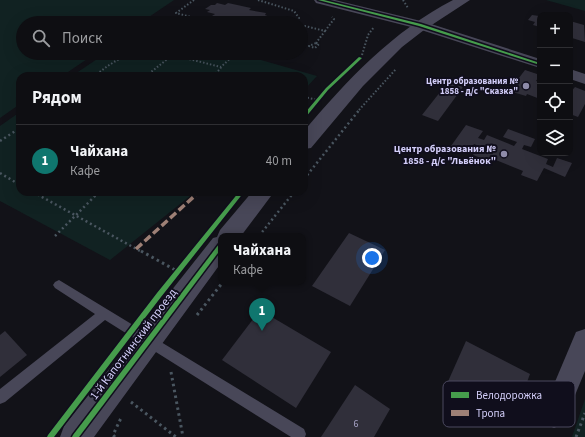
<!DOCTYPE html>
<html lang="ru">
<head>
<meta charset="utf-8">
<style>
  body { margin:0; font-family:"Source Sans 3",sans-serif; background:#1c1c20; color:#f1f3f6 }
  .controls { position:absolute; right:12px; top:12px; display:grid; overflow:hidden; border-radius:8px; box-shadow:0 4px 16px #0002 }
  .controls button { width:36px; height:36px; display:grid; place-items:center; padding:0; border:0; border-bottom:1px solid #2e2e32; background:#0e0e12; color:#f1f3f6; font:20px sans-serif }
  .you { position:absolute; left:372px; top:258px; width:14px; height:14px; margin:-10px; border:3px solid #fff; border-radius:50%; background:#1a73e8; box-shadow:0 0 0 6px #1a73e833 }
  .badge { display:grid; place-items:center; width:26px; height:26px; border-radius:50%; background:#0f766e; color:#fff; font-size:13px; font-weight:700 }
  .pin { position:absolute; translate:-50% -33px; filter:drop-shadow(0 1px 2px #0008) }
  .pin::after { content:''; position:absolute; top:21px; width:14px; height:12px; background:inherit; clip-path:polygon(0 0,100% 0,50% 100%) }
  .popup { position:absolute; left:218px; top:233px; width:88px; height:52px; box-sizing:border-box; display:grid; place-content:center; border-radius:8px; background:#0e0e12; filter:drop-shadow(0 1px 3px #0005); font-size:13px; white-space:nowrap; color:#9b9c9f }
  .popup b { font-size:15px; color:#f1f3f6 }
  .popup::after { content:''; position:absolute; left:50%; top:100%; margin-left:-8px; border:8px solid transparent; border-top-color:#0e0e12 }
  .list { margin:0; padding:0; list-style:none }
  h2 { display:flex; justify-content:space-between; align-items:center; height:52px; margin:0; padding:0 16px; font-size:17px }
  h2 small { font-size:13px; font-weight:400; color:#9b9c9f }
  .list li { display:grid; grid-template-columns:26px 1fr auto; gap:12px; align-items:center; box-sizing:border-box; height:72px; padding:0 16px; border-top:1px solid #2e2e32 }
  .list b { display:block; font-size:15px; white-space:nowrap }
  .list p { margin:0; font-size:13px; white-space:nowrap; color:#9b9c9f }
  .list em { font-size:13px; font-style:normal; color:#9b9c9f }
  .icon { flex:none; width:22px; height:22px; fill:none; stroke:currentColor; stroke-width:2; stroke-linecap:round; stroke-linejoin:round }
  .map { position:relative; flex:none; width:585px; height:437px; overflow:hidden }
  .search { position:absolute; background:#0e0e12; box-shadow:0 4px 16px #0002; left:16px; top:16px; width:292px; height:44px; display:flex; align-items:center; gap:10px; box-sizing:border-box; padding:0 14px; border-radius:22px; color:#9b9c9f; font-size:15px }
  .panel { position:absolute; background:#0e0e12; box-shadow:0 4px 16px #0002; left:16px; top:72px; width:292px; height:124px; border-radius:12px }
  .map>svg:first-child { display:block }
</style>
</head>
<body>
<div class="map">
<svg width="585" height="437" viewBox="0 0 585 437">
  <rect width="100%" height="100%" fill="#121218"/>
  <!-- green -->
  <g fill="#122">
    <path d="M0 0H174L140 23H23V53H96L62 76H20V104L0 118Z"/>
    <path d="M546 0H585V11Z"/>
    <path d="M106 53H237L317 76 304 90V76H72Z"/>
    <path d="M20 112V192H195L110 260 0 201V126Z"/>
    <path d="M585 399V437H572Z"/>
  </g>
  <!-- building -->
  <g fill="#302f3a">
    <path d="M217 3 225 5 228 3 251 8 249 10 266 13 265 15 272 18 271 21 266 23H253L238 20 236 22 212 16 215 14 207 12 210 10 205 9 211 5H215Z"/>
    <path d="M540 14V27L533 25 535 22 528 20 532 15 539 16Z"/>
    <path d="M570 21 584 25 585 42 572 38 570 42Z"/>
    <path d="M525 70 540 75 536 81 540 82V99L527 94 526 96 509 91Z"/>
    <path d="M448 82 463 87 438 121 422 115Z"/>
    <path d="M575 87 585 91V104L578 117 570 114V93Z"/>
    <path d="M466 125 483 131 478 138 484 140 487 135 514 146 517 142 503 137 508 129 535 139 531 147 524 145 522 149 548 159 546 164 553 167 557 158 572 163 565 177 544 168 537 181 521 175 523 171 491 158 489 161 473 155 479 146 474 144 468 152 451 146Z"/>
    <path d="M349 233 385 250 350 306 312 286Z"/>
    <path d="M260 310 331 352 296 408 222 360Z"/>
    <path d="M5 331 27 355 0 377V335Z"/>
    <path d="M466 341 530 374 512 423 446 386Z"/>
    <path d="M355 385 390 409 374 437H321Z"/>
  </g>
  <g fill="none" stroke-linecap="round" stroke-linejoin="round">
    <!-- path-far2 -->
    <g stroke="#4a5660" stroke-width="2" stroke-dasharray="1.5 2" stroke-linecap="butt">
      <path d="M194 0 176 13 214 23"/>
      <path d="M258 0 294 11 299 18 297 23"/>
      <path d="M403 0 408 8"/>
      <path d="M301 25 325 31 316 43"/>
      <path d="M325 31 334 19 332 17"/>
      <path d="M316 43 319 44 315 48 309 46Z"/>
      <path d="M362 55 368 35 374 27"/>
      <path d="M94 76C104 69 114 60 126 57 157 48 191 60 221 67L236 53"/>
      <path d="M146 76 170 57"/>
      <path d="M213 76 221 68"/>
      <path d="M304 97 318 100"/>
      <path d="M359 110 396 69"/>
    </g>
    <!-- path-far1 -->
    <g stroke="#4a5660" stroke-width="2.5" stroke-dasharray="2 3" stroke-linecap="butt">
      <path d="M0 141 20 128"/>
      <path d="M0 173 20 185"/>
      <path d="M304 179 360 109"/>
      <path d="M33 192 142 252"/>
      <path d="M92 192 95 196"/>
      <path d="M55 236 99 192"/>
      <path d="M259 236 294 192"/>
    </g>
    <!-- path -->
    <g stroke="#4a5660" stroke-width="3" stroke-dasharray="2.5 3.5" stroke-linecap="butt">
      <path d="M141 251 177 271"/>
      <path d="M197 315 223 282"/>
      <path d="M171 372 183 437"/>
      <path d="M131 402 176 437"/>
      <path d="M115 437 113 435 121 418"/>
      <path d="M576 437 585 413"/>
    </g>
    <!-- service -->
    <path fill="#484758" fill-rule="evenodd" d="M59 280 304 429 306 434 305 437H291L105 320 5 402 0 404V389L95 314 55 288 53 285 55 282Z"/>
    <!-- minor -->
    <g fill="#484758" fill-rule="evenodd">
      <path d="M314 0H335L425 22 540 59V68L415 28 316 3Z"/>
      <path d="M570 69 585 74V84L570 79Z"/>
      <path d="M585 329V371L563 424 554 428 545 424 541 415 576 332Z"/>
    </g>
    <!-- tertiary -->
    <g fill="#484758" fill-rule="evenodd">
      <path d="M453 0H470L424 30 402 47 363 86 311 148 304 149V131C347 80 393 31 453 0Z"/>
      <path d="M252 192H274L241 236H221V263L94 437H60L64 426 213 238 217 237 220 230Z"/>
    </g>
    <!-- quiet -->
    <path stroke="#9e8076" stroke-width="3.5" stroke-dasharray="8 3.5" stroke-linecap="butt" d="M136 249 199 192"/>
    <defs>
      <g id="cycleway">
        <path d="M318 0H324L421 24 540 63V65L419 26Z"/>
        <path d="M359 57 362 58 328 90 305 118H304V114L326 88Z"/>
        <path d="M239 192H244L161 297 54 437H47L48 435 157 293Z"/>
        <path d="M221 243V249L79 437H72L73 435 219 244Z"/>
      </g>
    </defs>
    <!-- cycleway casing -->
    <use href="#cycleway" stroke="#100e1c" stroke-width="3"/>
    <!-- cycleway -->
    <use href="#cycleway" fill="#469c4c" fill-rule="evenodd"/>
  </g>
  <!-- markers -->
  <g fill="#8f8caa" stroke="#100e1c" stroke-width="1.5">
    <circle cx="526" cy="86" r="4"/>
    <circle cx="504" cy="154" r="4"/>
  </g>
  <g text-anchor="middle" stroke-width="4" stroke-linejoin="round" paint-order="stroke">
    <!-- far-poi labels -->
    <g font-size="9" font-weight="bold" fill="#d3cef9" stroke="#100e1c" text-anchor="end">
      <text x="518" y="84">Центр образования №<tspan x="518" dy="10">1858 - д/с "Сказка"</tspan></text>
    </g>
    <!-- poi labels -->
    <g font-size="10" font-weight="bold" fill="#d3cef9" stroke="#100e1c" text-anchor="end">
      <text x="496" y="152">Центр образования №<tspan x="496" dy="12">1858 - д/с "Львёнок"</tspan></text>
    </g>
    <!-- near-number labels -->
    <g font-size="10" fill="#aaa6c9">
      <text x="356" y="427">6</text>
    </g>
    <!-- near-street labels -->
    <g font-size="12" fill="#d3cef9" stroke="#100e1c">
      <text transform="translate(133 344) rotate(-53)" y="4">1-й Капотнинский проезд</text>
    </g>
  </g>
  <!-- legend -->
  <rect x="443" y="381" width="132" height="46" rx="6" fill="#100e1c" stroke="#4a485e" stroke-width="1"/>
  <rect x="451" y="392" width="18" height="6" fill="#469c4c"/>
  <rect x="451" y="410" width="18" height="6" fill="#9e8076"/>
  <g font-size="11" fill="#d3cef9">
    <text x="476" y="399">Велодорожка</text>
    <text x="476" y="417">Тропа</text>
  </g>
</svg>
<div class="controls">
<button>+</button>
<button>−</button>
<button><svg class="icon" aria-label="locate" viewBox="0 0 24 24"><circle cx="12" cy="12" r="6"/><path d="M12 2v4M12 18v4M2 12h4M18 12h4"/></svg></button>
<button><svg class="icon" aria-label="layers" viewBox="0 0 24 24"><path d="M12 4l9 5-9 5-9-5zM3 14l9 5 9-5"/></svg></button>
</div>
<div class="you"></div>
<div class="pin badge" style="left:262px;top:331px">1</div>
<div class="popup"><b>Чайхана</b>Кафе</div>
<div class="search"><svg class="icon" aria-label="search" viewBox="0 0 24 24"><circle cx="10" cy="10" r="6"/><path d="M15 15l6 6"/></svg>Поиск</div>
<section class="panel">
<h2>Рядом<small></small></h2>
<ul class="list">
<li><span class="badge">1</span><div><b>Чайхана</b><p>Кафе</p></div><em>40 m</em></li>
</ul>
</section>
</div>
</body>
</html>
